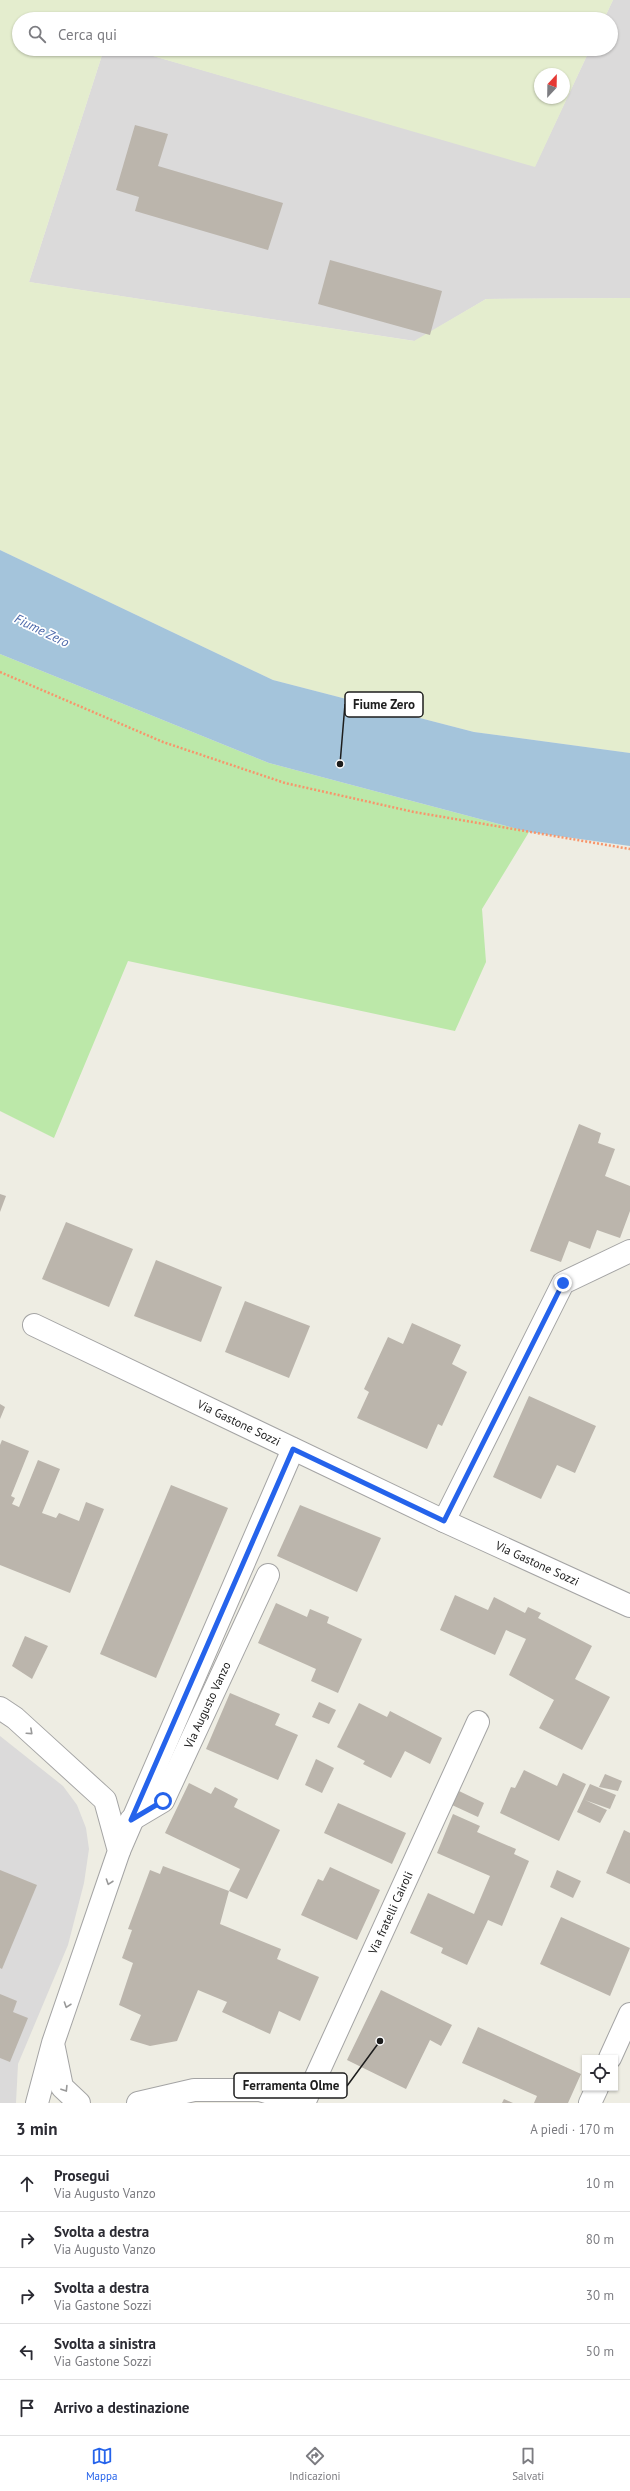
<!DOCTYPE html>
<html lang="it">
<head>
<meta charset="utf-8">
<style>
  body { margin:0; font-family:"PT Sans",sans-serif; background:#f2f2f3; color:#2b2b33 }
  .controls { position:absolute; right:12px; bottom:12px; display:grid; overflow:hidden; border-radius:0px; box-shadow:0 1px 3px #0004 }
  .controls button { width:36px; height:36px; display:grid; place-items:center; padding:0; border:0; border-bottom:1px solid #e1e1e2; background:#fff; color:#2b2b33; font:20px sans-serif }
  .compass { position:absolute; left:534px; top:68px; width:36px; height:36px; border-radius:50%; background:#fff; box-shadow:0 1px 3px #0004; rotate:22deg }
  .stop { position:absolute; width:12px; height:12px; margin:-9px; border:3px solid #2563eb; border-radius:50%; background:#fff }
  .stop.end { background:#2563eb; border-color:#fff; box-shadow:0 1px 4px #0008 }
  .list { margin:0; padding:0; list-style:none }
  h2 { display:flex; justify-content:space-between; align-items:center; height:52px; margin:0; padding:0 16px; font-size:17px }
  h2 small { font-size:13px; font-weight:400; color:#7c7c81 }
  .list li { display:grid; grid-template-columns:26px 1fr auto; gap:12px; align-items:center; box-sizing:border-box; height:56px; padding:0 16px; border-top:1px solid #e1e1e2 }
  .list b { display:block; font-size:15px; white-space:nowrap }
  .list p { margin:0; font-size:13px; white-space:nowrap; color:#7c7c81 }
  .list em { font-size:13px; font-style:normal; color:#7c7c81 }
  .icon { flex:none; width:22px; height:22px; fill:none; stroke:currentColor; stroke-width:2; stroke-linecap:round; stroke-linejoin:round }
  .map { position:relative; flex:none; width:630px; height:2103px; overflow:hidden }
  .search { position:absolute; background:#fff; box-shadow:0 1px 3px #0004; left:12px; right:12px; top:12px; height:44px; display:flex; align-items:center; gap:10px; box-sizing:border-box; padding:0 14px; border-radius:22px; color:#7c7c81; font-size:15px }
  .sheet { height:332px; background:#fff }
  nav { display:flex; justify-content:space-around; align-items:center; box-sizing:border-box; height:56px; border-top:1px solid #e1e1e2; background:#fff; font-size:11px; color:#7c7c81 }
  nav a { display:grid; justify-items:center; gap:2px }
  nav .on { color:#2563eb }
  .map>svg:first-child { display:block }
</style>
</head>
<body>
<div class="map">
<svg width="630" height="2103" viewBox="0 0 630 2103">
  <rect width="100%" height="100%" fill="#eeede3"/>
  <!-- residential -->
  <g fill="#dbdada">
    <path d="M613 0H630V298L486 299 415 341 29 282 104 49H129L535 166 590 49H611V19H604Z"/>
    <path d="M0 1736 63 1786 77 1805 86 1828 89 1849 84 1883 68 1945 18 2064 16 2103H0Z"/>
  </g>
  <!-- farmland -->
  <g fill="#e4edce" fill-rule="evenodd">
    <path d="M0 0H613L604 19H19V49H104L29 282 414 341 486 299 630 298V753L474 732 273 680 0 550Z"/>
    <path d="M129 49H590L535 167ZM540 74H564V98H540Z"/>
  </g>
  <!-- grass -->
  <path fill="#bce8a9" d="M0 654 269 763 529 832 482 909 486 962 455 1031 128 961 54 1138 0 1111Z"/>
  <!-- water -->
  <path fill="#a4c4db" d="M0 550 273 680 474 732 630 753V846L529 832 269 763 0 654Z"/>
  <!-- building -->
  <g fill="#bbb5ac">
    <path d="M135 125 168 134 158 166 283 203 268 250 135 211 139 197 116 190Z"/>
    <path d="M330 260 442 291 430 335 318 304Z"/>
    <path d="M579 1124 601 1133 598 1143 615 1149 605 1176 630 1186V1211L620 1238 597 1230 590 1249 569 1241 561 1262 530 1251Z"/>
    <path d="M0 1194 6 1196 0 1212Z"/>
    <path d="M66 1222 133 1249 109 1307 42 1279Z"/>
    <path d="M156 1260 222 1287 201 1342 134 1316Z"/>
    <path d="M245 1301 310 1326 289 1378 225 1352Z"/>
    <path d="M412 1323 461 1345 452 1364 467 1372 442 1426 438 1424 427 1449 357 1418 369 1392 364 1389 388 1337 403 1344Z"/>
    <path d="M529 1396 596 1426 575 1473 557 1465 541 1499 493 1477Z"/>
    <path d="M0 1404 5 1407 0 1419Z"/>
    <path d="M2 1440 29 1451 11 1496 15 1498 12 1504 19 1507 38 1460 60 1469 42 1513 56 1518 59 1513 79 1521 86 1502 104 1509 70 1593 0 1565V1445Z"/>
    <path d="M171 1485 228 1508 156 1678 100 1654Z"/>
    <path d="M300 1505 381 1538 357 1592 277 1556Z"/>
    <path d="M455 1595 488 1610 494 1597 525 1613 528 1607 541 1613 538 1618 592 1646 575 1679 610 1697 582 1750 539 1728 554 1700 509 1675 526 1639 506 1630 495 1655 440 1630Z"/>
    <path d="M276 1603 307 1617 310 1609 329 1617 327 1623 362 1639 338 1693 311 1681 316 1669 258 1643Z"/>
    <path d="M25 1636 48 1646 32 1679 12 1666Z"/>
    <path d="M230 1693 280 1714 275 1725 298 1735 278 1780 206 1749Z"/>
    <path d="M319 1702 336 1710 329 1724 312 1717Z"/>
    <path d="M359 1703 387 1717 390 1711 442 1738 430 1764 405 1751 391 1778 363 1764 365 1761 337 1747Z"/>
    <path d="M316 1759 334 1768 322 1793 305 1785Z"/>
    <path d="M524 1770 557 1786 563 1773 586 1784 559 1841 500 1813 511 1787 515 1788Z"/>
    <path d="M605 1774 622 1781 618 1791 599 1787Z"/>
    <path d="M189 1783 211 1794 215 1787 238 1799 234 1807 280 1830 247 1899 229 1891 240 1869 165 1833Z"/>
    <path d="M590 1784 616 1795 610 1809 585 1800 607 1810 600 1823 577 1812Z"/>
    <path d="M459 1791 484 1803 478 1817 452 1805Z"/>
    <path d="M338 1803 406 1833 392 1864 324 1833Z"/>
    <path d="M453 1814 480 1826 477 1832 516 1849 514 1854 529 1861 502 1926 488 1920 467 1965 441 1953 443 1948 410 1933 428 1893 474 1914 490 1876 437 1853Z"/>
    <path d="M624 1830 630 1833V1884L606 1873Z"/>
    <path d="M163 1866 229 1891 220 1924 281 1949 277 1959 319 1977 300 2021 279 2011 270 2034 222 2012 227 2002 198 1990 177 2041 150 2046 130 2040 141 2015 119 2005 133 1963 122 1958 132 1930 128 1929 150 1870 160 1874Z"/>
    <path d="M330 1867 380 1890 357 1940 301 1915 318 1879 323 1881Z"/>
    <path d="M0 1870 37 1885 2 1969 0 1968Z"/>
    <path d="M557 1870 581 1881 573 1898 550 1887Z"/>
    <path d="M561 1917 630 1948 610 1996 540 1964Z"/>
    <path d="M381 1990 452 2025 441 2046 430 2040 406 2089 347 2060Z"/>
    <path d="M0 1994 17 2001 13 2012 28 2018 10 2062 0 2058Z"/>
    <path d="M478 2027 581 2074 568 2103H534L537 2096 462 2063Z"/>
    <path d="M504 2099 513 2103H502Z"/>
  </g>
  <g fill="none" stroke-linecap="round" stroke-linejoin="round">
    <defs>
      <g id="minor">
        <path id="s1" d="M34 1325 444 1521 630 1606"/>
        <path d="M444 1521 563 1283 630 1251"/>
        <path d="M0 1708 15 1718 105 1800 119 1851 53 2043 37 2103"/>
        <path id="s2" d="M131 1820 163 1801 268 1575"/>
        <path d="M119 1851 293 1449"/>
        <path d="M54 2048 62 2087 79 2103"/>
        <path d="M610 2058 630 2014"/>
        <path d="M138 2103 194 2090H260L302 2103"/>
        <path id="s3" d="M304 2103 478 1722"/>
        <path d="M590 2103 597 2088"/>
      </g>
    </defs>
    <!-- minor casing -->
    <use href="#minor" stroke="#a4a4a4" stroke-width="24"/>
    <!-- path -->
    <path stroke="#f7956b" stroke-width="2.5" stroke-dasharray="2 2" stroke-linecap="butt" d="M0 672 163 742 285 783 414 812 630 849"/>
    <!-- minor -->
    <use href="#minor" stroke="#fff" stroke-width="22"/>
  </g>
  <!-- one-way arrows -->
  <defs><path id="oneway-chevron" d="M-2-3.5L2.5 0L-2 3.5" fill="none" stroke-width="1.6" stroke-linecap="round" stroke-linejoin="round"/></defs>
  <g stroke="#999">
    <use href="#oneway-chevron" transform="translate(30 1732) rotate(42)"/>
    <use href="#oneway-chevron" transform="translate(109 1882) rotate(109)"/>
    <use href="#oneway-chevron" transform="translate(67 2005) rotate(109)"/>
    <use href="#oneway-chevron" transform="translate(65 2089) rotate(58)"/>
  </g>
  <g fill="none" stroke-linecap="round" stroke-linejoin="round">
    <!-- route -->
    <path stroke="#2563eb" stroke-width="5" d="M163 1801 131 1820 293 1449 444 1521 563 1283"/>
  </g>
  <g text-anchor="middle" stroke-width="3.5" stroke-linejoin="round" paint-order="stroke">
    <!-- street labels -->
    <g font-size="12" fill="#1d1d1d" stroke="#fff">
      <text dy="4" stroke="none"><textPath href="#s1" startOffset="227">Via Gastone Sozzi</textPath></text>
      <text dy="4" stroke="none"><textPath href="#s1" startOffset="557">Via Gastone Sozzi</textPath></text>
      <text dy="4" stroke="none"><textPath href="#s2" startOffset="143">Via Augusto Vanzo</textPath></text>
      <text dy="4" stroke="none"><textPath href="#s3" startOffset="209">Via fratelli Cairoli</textPath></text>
    </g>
    <!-- water labels -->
    <g font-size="13" font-style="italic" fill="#4c68aa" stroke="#fff">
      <text transform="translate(42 630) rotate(26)" y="5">Fiume Zero</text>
    </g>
  </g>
  <!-- callouts -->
  <path fill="none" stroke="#1d1d1d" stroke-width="1.5" d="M340 764L345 704M380 2041L347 2086"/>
  <g fill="#1d1d1d" stroke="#fff" stroke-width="1.5">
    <circle cx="340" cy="764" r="4"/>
    <circle cx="380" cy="2041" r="4"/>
  </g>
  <g fill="#fff" stroke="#1d1d1d" stroke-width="1.5">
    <rect x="345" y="692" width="78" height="25" rx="4"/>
    <rect x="234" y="2073" width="113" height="25" rx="4"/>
  </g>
  <g font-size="13" text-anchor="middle" font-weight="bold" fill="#1d1d1d">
    <text x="384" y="709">Fiume Zero</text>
    <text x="291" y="2090">Ferramenta Olme</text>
  </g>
</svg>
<div class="controls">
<button><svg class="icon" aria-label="locate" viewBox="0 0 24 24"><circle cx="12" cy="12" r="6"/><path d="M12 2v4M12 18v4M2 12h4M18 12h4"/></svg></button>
</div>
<svg class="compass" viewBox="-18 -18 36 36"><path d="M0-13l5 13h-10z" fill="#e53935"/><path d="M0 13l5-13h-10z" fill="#7c7c81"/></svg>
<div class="stop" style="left:163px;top:1801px"></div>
<div class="stop end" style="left:563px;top:1283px"></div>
<div class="search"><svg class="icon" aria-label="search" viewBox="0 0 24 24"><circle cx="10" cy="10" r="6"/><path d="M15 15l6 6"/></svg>Cerca qui</div>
</div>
<section class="sheet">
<h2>3 min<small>A piedi · 170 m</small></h2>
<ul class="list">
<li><svg class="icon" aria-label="ahead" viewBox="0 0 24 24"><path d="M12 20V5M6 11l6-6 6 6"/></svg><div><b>Prosegui</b><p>Via Augusto Vanzo</p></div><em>10 m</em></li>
<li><svg class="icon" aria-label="right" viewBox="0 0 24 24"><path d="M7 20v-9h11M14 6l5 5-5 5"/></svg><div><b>Svolta a destra</b><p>Via Augusto Vanzo</p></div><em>80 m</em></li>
<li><svg class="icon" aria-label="right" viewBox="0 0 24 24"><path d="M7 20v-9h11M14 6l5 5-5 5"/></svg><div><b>Svolta a destra</b><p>Via Gastone Sozzi</p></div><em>30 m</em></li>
<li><svg class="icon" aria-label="left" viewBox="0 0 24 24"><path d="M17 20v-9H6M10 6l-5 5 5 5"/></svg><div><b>Svolta a sinistra</b><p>Via Gastone Sozzi</p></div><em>50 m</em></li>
<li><svg class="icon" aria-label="arrive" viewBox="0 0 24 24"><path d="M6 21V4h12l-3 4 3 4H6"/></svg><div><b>Arrivo a destinazione</b></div></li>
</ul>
</section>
<nav>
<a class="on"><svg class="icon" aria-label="map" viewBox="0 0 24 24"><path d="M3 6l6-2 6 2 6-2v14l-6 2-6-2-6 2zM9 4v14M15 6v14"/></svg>Mappa</a>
<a><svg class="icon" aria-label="directions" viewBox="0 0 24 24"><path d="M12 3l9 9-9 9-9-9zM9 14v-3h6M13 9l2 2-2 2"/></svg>Indicazioni</a>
<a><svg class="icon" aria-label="saved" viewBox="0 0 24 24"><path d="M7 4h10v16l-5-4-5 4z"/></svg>Salvati</a>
</nav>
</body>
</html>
